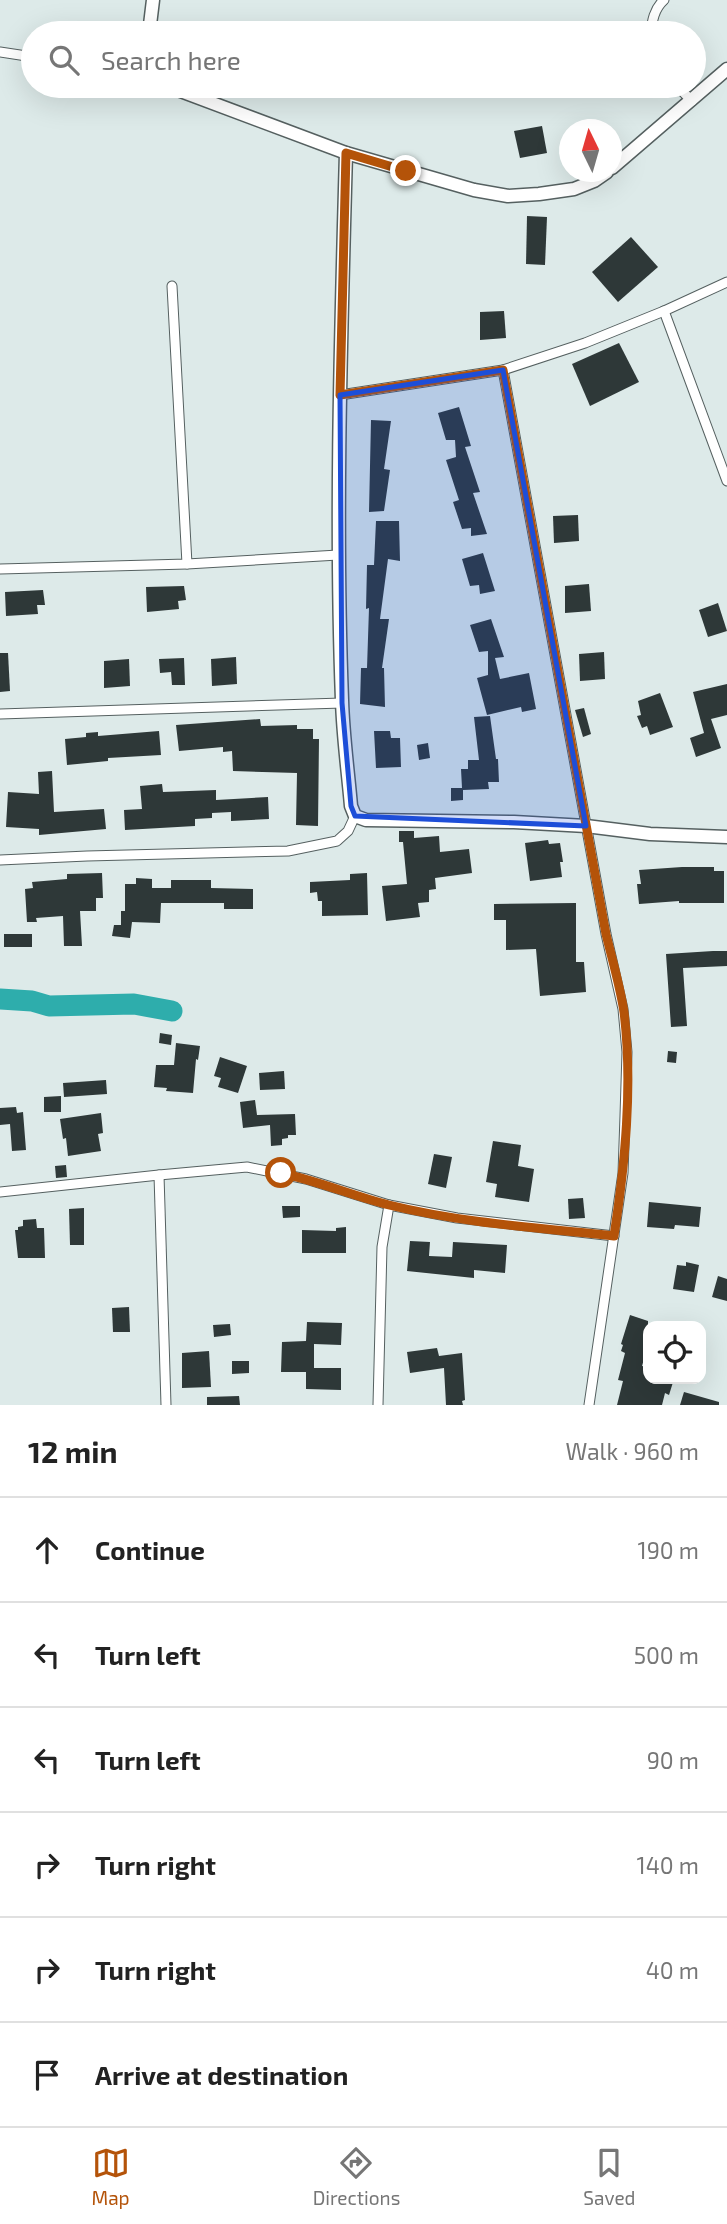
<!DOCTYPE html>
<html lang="en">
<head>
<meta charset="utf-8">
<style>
  body { margin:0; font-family:"Exo 2",sans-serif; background:#f2f2f2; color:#222 }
  .controls { position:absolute; right:21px; bottom:21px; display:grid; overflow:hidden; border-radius:14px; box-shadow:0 7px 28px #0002 }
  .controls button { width:63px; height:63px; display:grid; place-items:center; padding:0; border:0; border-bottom:2px solid #e0e0e0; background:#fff; color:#222; font:35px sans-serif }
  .compass { position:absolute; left:559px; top:119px; width:63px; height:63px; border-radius:50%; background:#fff; box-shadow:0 7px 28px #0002; rotate:355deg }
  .stop { position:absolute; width:21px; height:21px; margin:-16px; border:5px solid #b45309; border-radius:50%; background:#fff }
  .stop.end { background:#b45309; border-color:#fff; box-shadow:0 2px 7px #0008 }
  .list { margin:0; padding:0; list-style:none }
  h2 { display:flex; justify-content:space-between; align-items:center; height:91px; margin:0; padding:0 28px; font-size:30px }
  h2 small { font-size:23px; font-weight:400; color:#767676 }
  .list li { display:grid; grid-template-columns:46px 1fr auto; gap:21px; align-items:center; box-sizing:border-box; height:105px; padding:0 28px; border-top:2px solid #e0e0e0 }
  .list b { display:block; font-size:26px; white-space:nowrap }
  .list em { font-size:23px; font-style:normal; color:#767676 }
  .icon { flex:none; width:38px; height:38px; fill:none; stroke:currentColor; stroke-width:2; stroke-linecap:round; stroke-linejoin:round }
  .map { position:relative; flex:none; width:727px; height:1405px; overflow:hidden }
  .search { position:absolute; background:#fff; box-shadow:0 7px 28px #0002; left:21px; right:21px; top:21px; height:77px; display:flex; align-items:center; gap:18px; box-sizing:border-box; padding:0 24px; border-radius:38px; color:#767676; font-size:26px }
  .sheet { height:721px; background:#fff }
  nav { display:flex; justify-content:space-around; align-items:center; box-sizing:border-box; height:98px; border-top:2px solid #e0e0e0; background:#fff; font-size:19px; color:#767676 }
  nav a { display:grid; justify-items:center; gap:4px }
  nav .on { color:#b45309 }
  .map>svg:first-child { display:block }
</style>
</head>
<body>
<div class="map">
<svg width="727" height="1405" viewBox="0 0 727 1405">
  <rect width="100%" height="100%" fill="#ddeae9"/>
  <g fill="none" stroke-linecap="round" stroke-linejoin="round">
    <!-- river -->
    <path stroke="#2eadac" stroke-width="21" d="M0 999 32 1001 49 1006 134 1004 172 1011"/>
  </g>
  <!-- building -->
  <g fill="#2e3838">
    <path d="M542 126 547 153 520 158 514 131Z"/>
    <path d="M527 216 547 217 545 265 526 264Z"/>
    <path d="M631 237 658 267 618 302 592 272Z"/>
    <path d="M504 311 506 338 480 340V312Z"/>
    <path d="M619 343 639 382 590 406 572 364Z"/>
    <path d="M459 407 471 446 465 447 480 492 473 493 487 534 471 536V528L462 529 453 502 459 500 446 460 456 457 455 440H446L438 413Z"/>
    <path d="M371 420 391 421 384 469 390 470 384 511 369 512Z"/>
    <path d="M578 515 579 541 554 543 553 516Z"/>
    <path d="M376 521H399L400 561 388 559 380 619H389L382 668H384L385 707 360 704 361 668H367L369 608 366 609 367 565H374Z"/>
    <path d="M483 553 495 591 480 594 479 585 470 586 462 559Z"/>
    <path d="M589 584 591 611 565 613V586Z"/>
    <path d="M184 586 186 600 178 601 179 609 147 612 146 587Z"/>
    <path d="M43 590 45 605H37L38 614 6 616 5 592Z"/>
    <path d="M718 603 727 631 708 637 699 610Z"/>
    <path d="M491 619 504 657 495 658 500 679 529 673 536 709 522 712 521 707 487 715 477 678 488 675V651L479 652 470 625Z"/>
    <path d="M604 652 605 679 580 681 579 654Z"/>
    <path d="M0 653H8L10 691 0 692Z"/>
    <path d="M236 657 237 684 212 686 211 659Z"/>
    <path d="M184 658 185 685H172L171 672 160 673 159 659Z"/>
    <path d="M129 659 130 686 104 688V661Z"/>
    <path d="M727 684V715L711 719 721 748 696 757 690 738 704 733 693 692Z"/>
    <path d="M660 693 673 727 650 735 647 726 642 728 637 716 641 715 638 701Z"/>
    <path d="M584 708 591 734 583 737 575 710Z"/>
    <path d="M490 716 496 759H498L499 782H488L489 789 463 790V800L451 801V788H462L461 769H468V760H479L474 717Z"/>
    <path d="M260 719 261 726 297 725V729H313V739H319L318 826 296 825 297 773 233 771 232 751 223 752V747L179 751 176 725Z"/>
    <path d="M159 731 161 755 108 758V761L67 765 65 739 86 737V733L98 732V736Z"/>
    <path d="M374 731H390L391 738H400L401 767 376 768Z"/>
    <path d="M428 743 430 758 419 760 417 745Z"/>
    <path d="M52 771 54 812 104 809 106 829 39 835V829L6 827 8 792 39 794 38 772Z"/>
    <path d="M162 784 163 792 216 790V800L268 797 269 819 231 821V812L212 813V818L195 819V826L125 830 124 810 142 809 140 786Z"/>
    <path d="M399 831H414V838L439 836 440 852 469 849 472 873 435 878 436 889 429 890V902L418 903 420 917 386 921 382 886 407 884 403 842H399Z"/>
    <path d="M548 840 549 844 560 843 563 862H560L562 877 530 881 525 843Z"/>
    <path d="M682 867H714V871H724V903H679V901L639 904 637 884H641L639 870Z"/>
    <path d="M102 873 103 898H96V911H80L82 946H64L63 916 36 918 37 922H27L25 889 33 888 32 882 67 879V874Z"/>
    <path d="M367 873 368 915 322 916V901H318L317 892 310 893V882L350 880V874Z"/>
    <path d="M136 878 152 879V888H171V880H211V888L253 889V909H224V903H161L160 923 132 922 130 938 112 936 114 925H121V911H125V884H136Z"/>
    <path d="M576 903V962H584L586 992 540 996 536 949 506 950V920H494V904Z"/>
    <rect x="4" y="934" width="28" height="13"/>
    <path d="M713 951H727V966L683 968 687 1026 671 1027 666 954Z"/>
    <path d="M160 1033 172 1035 171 1045 159 1043Z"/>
    <path d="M176 1043 200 1046 198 1060 196 1059 193 1093 166 1091 167 1088 154 1087 156 1065H174Z"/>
    <path d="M668 1051 677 1052 676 1063 667 1062Z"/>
    <path d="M220 1057 247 1066 238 1093 218 1087 221 1078 214 1076Z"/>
    <path d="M284 1071 285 1089 260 1090 259 1073Z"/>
    <path d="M106 1080 107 1094 64 1097 63 1083Z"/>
    <path d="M61 1096V1112H44V1097Z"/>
    <path d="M255 1100 257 1115 295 1114 296 1135H288V1138L282 1139V1145L271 1146 270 1125 243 1128 240 1102Z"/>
    <path d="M16 1107 17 1113 23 1112 26 1150 12 1151 10 1124 0 1125V1108Z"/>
    <path d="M101 1113 103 1133 98 1134 101 1151 68 1156 66 1138 63 1139 60 1119Z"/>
    <path d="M493 1141 521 1145 518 1166 534 1169 529 1202 495 1197 497 1184 486 1182Z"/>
    <path d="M434 1154 452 1157 446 1188 428 1184Z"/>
    <path d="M66 1165 67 1177 56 1178 55 1166Z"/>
    <path d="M583 1198 585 1218 569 1219 568 1199Z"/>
    <path d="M649 1202 701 1207 699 1227 675 1225 674 1229 647 1227Z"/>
    <path d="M282 1206H300V1217L283 1218Z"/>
    <path d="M84 1208V1245H70L69 1209Z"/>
    <path d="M36 1219 37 1228H44L45 1258H18L15 1230H18V1227L23 1226V1220Z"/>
    <path d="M346 1227V1253H302V1230L336 1231V1228Z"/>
    <path d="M410 1241 430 1242 429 1256 452 1257 453 1242 507 1245 505 1273 474 1270V1278L407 1271Z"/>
    <path d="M686 1262 699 1265 694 1292 673 1289 677 1265 686 1266Z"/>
    <path d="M718 1276 727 1279V1301L712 1297Z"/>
    <path d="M129 1307 130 1332H113L112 1308Z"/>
    <path d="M630 1315 648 1321V1345L642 1366 648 1367V1379H674L669 1395 665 1393 662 1405H617L623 1381 618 1380 625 1353 621 1351 623 1345 621 1344Z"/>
    <path d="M307 1322 342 1323 341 1345 314 1344V1368H341V1390L306 1389V1372H281L282 1342 306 1341Z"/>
    <path d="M230 1324 231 1335 214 1337 213 1325Z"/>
    <path d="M437 1348 439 1356 462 1353 465 1400 462 1401 463 1405H446L444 1368 410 1373 407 1352Z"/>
    <path d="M209 1351 211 1387 182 1388V1353Z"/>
    <path d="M232 1361H249V1373L232 1374Z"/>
    <path d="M684 1392 719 1402V1405H680Z"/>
    <path d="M239 1396 240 1405H207V1397Z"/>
  </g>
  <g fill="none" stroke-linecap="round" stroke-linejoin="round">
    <defs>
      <g id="street">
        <path d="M651 33C652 21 654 9 664 0"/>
        <path d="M0 52 33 57"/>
        <path d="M677 86 692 101"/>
        <path d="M172 286 187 564"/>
        <path d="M664 311 727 481"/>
        <path d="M503 370 606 934 623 1009 627 1052 625 1116 623 1173 589 1405"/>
        <path d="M340 395 503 370 585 343 664 311 727 282"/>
        <path d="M0 569 187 564 338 555"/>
        <path d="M0 714 342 703"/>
        <path d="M0 860 87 856 288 851 337 841 348 831 355 816"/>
        <path d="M159 1175 166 1405"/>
        <path d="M0 1192 159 1175 247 1167 306 1179 389 1205 457 1218 614 1236"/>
        <path d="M378 1405 382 1247 389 1205"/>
      </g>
      <g id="secondary">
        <path d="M149 33 153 0"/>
        <path d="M167 86 346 153 474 190 508 196 539 194 574 189 594 181 607 172"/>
        <path d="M346 153C341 335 335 518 342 700 343 736 348 771 351 806L355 816 366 820 514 822 586 826 650 834 727 837"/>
        <path d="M612 168 727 69"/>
      </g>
    </defs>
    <!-- street casing -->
    <use href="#street" stroke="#556060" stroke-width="11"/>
    <!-- secondary casing -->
    <use href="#secondary" stroke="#556060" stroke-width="15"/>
    <!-- street -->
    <use href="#street" stroke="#fff" stroke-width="9"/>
    <!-- secondary -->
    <use href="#secondary" stroke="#fff" stroke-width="12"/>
  </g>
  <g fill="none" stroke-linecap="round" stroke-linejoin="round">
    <!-- route -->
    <path stroke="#b45309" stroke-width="9" d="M281 1173C318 1181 353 1196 389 1205 462 1223 539 1228 614 1236 625 1164 633 1085 624 1012 620 986 612 959 606 934L503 370 340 395 346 153 406 171"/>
  </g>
  <!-- marked area -->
  <path fill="#1d4ed8" fill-opacity="0.2" stroke="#1d4ed8" stroke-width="5" stroke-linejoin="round" d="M503 370 586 826 355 816 351 806 342 703 340 395Z"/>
</svg>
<div class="controls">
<button><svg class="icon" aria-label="locate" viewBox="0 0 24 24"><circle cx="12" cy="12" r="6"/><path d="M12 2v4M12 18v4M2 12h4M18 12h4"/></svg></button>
</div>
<svg class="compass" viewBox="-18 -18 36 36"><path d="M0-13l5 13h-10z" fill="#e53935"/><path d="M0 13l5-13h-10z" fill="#767676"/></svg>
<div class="stop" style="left:281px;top:1173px"></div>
<div class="stop end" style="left:406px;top:171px"></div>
<div class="search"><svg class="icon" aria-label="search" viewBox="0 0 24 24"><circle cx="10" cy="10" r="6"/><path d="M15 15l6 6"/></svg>Search here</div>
</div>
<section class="sheet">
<h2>12 min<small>Walk · 960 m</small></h2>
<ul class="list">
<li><svg class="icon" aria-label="ahead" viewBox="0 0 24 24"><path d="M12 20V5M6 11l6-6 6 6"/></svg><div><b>Continue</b></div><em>190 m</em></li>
<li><svg class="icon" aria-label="left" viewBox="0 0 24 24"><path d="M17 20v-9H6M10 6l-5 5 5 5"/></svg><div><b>Turn left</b></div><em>500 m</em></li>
<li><svg class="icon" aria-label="left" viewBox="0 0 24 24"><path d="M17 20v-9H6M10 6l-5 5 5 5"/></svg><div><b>Turn left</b></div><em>90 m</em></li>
<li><svg class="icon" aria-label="right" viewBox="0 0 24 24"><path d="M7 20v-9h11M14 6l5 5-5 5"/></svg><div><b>Turn right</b></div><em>140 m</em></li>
<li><svg class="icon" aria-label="right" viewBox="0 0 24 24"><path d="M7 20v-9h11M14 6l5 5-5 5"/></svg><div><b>Turn right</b></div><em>40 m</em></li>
<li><svg class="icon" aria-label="arrive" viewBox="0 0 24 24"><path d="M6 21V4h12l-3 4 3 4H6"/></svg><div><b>Arrive at destination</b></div></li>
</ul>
</section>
<nav>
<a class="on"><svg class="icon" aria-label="map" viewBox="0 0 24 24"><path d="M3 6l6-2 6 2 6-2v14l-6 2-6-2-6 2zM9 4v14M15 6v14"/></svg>Map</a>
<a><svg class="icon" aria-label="directions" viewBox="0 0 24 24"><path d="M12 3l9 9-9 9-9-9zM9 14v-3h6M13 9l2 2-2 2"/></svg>Directions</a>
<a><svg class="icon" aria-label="saved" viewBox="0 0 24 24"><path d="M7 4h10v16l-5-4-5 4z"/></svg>Saved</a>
</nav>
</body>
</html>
